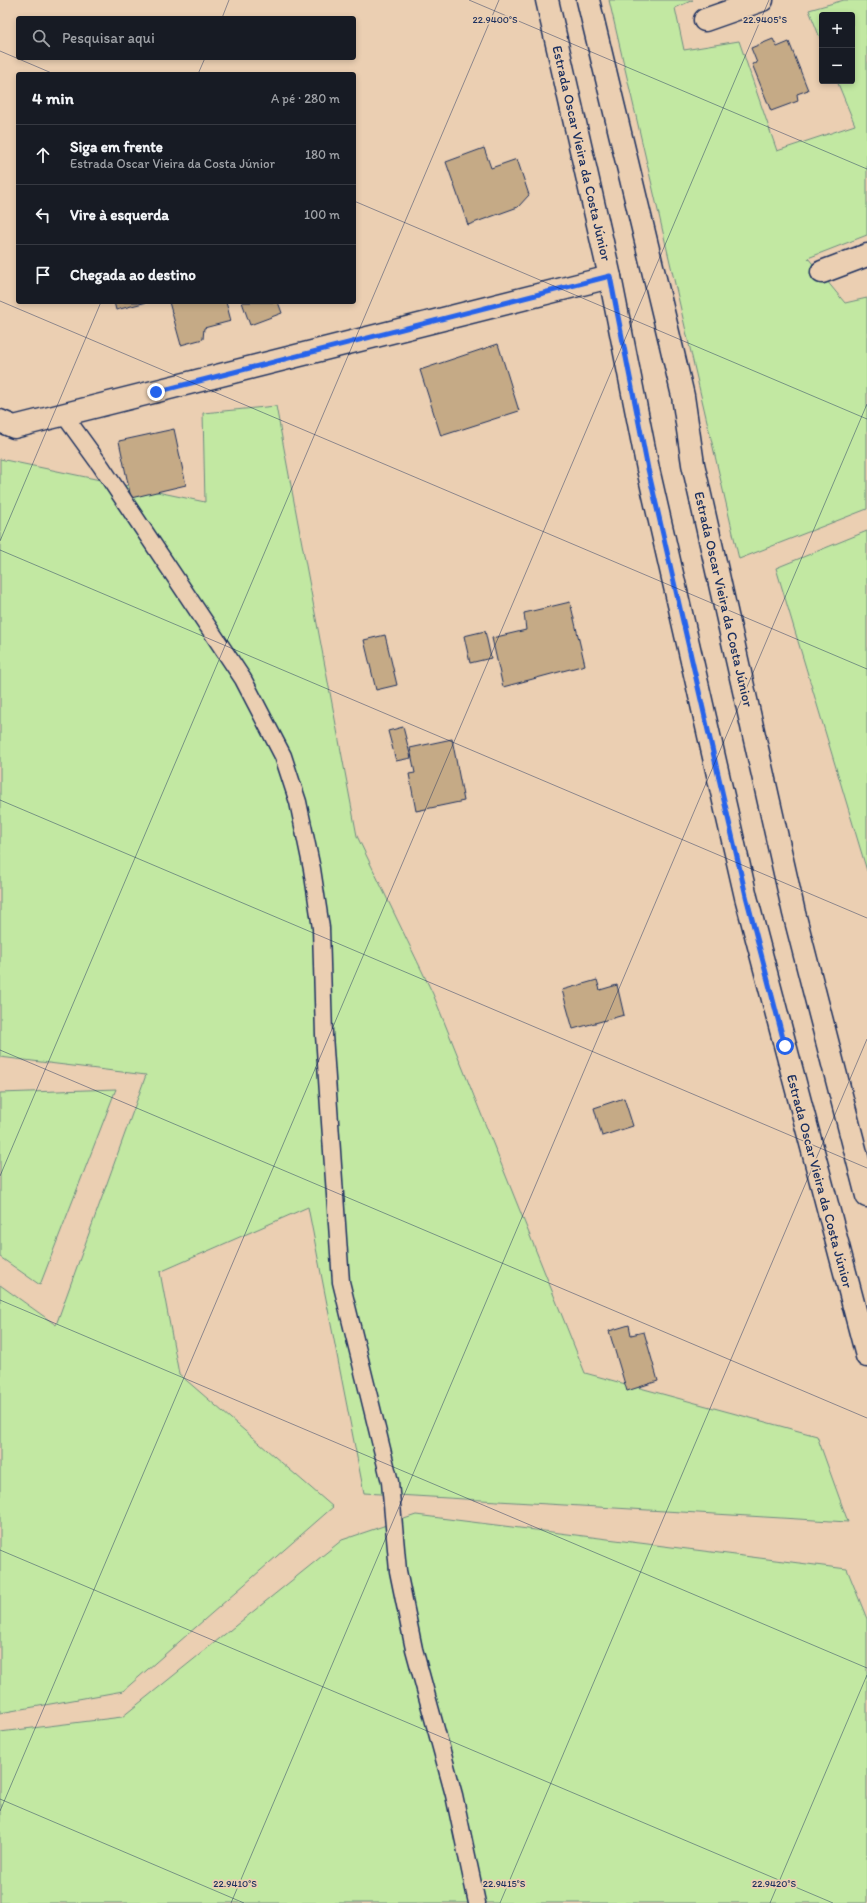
<!DOCTYPE html>
<html lang="pt">
<head>
<meta charset="utf-8">
<style>
  body { margin:0; font-family:Itim,sans-serif; background:#20242c; color:#f1f3f6 }
  .controls { position:absolute; right:12px; top:12px; display:grid; overflow:hidden; border-radius:4px; box-shadow:0 2px 6px #0003 }
  .controls button { width:36px; height:36px; display:grid; place-items:center; padding:0; border:0; border-bottom:1px solid #363941; background:#171b24; color:#f1f3f6; font:20px sans-serif }
  .stop { position:absolute; width:12px; height:12px; margin:-9px; border:3px solid #2563eb; border-radius:50%; background:#fff }
  .stop.end { background:#2563eb; border-color:#fff; box-shadow:0 1px 4px #0008 }
  .list { margin:0; padding:0; list-style:none }
  h2 { display:flex; justify-content:space-between; align-items:center; height:52px; margin:0; padding:0 16px; font-size:17px }
  h2 small { font-size:13px; font-weight:400; color:#9ea1a6 }
  .list li { display:grid; grid-template-columns:26px 1fr auto; gap:12px; align-items:center; box-sizing:border-box; height:60px; padding:0 16px; border-top:1px solid #363941 }
  .list b { display:block; font-size:15px; white-space:nowrap }
  .list p { margin:0; font-size:13px; white-space:nowrap; color:#9ea1a6 }
  .list em { font-size:13px; font-style:normal; color:#9ea1a6 }
  .icon { flex:none; width:22px; height:22px; fill:none; stroke:currentColor; stroke-width:2; stroke-linecap:round; stroke-linejoin:round }
  .map { position:relative; flex:none; width:867px; height:1903px; overflow:hidden }
  .search { position:absolute; background:#171b24; box-shadow:0 2px 6px #0003; left:16px; top:16px; width:340px; height:44px; display:flex; align-items:center; gap:10px; box-sizing:border-box; padding:0 14px; border-radius:4px; color:#9ea1a6; font-size:15px }
  .panel { position:absolute; background:#171b24; box-shadow:0 2px 6px #0003; left:16px; top:72px; width:340px; height:232px; border-radius:4px }
  .map>svg:first-child { display:block }
</style>
</head>
<body>
<div class="map">
<svg width="867" height="1903" viewBox="0 0 867 1903">
  <rect width="100%" height="100%" fill="#ebcfb2"/>
  <filter id="ink" filterUnits="userSpaceOnUse"><feTurbulence type="fractalNoise" baseFrequency=".025" numOctaves="2"/><feDisplacementMap in="SourceGraphic" scale="8" xChannelSelector="R" yChannelSelector="G"/><feConvolveMatrix kernelMatrix="1 2 1 2 8 2 1 2 1" color-interpolation-filters="sRGB"/></filter>
  <g filter="url(#ink)">
    <!-- green -->
    <g fill="#c2e8a2" stroke="#6e8c80">
      <path d="M609 0H693L675 8 684 50 739 41 777 151 855 125 837 81H852V15H822V43L809 10 844 0H867V235L808 258 845 303 867 298V509L739 559Z"/>
      <path d="M276 406 357 836 433 994 585 1373 817 1436 848 1522 364 1493 308 1207 160 1272 179 1374 333 1507 123 1691 0 1713V1285L56 1325 146 1075 0 1057V459L205 502 203 413Z"/>
      <path d="M867 531V871L776 568Z"/>
      <path d="M116 1089 40 1285 0 1257V1093Z"/>
      <path d="M416 1515 847 1569 867 1619V1903H0V1732L122 1717 342 1540Z"/>
    </g>
    <!-- building -->
    <g fill="#c5aa86" stroke="#1b2f5e">
      <path d="M773 39 777 47 789 42 808 90 797 94 798 101 771 111 752 64 757 63 751 48Z"/>
      <path d="M484 148 491 168 517 159 529 195 518 207 468 225 446 162Z"/>
      <path d="M114 302H147L116 310Z"/>
      <path d="M169 302H226L231 321 204 328 203 339 181 345Z"/>
      <path d="M242 302H278L282 313 250 325Z"/>
      <path d="M498 344 519 411 441 436 420 370Z"/>
      <path d="M174 429 186 485 131 498 119 441Z"/>
      <path d="M570 602 585 665 503 687 492 638 526 630 524 613Z"/>
      <path d="M485 631 491 658 470 663 464 636Z"/>
      <path d="M385 635 397 685 376 690 364 640Z"/>
      <path d="M403 727 411 758 396 761 388 731Z"/>
      <path d="M452 739 464 801 416 811 409 774 415 773 410 748Z"/>
      <path d="M597 980 600 990 617 985 624 1015 573 1029 562 990Z"/>
      <path d="M624 1098 633 1126 602 1136 594 1108Z"/>
      <path d="M629 1325 631 1335 644 1332 658 1381 627 1391 609 1331Z"/>
    </g>
    <g fill="none" stroke-linecap="round" stroke-linejoin="round">
      <defs>
        <path id="lane" d="M64 415 101 466 243 679 283 756 298 802 312 869 321 928 324 1035 341 1282 390 1482 398 1571 414 1649 454 1795 477 1903"/>
        <g id="street">
          <path d="M705 20 762 0"/>
          <path d="M822 272 867 255"/>
          <path d="M0 421 14 427 610 277"/>
        </g>
        <g id="primary">
          <path d="M547 0 610 277 648 469 746 897 867 1356"/>
          <path d="M588 0 671 345 683 396 693 464 794 913 867 1196"/>
        </g>
      </defs>
      <!-- lane casing -->
      <use href="#lane" stroke="#1b2f5e" stroke-width="19"/>
      <!-- street casing -->
      <use href="#street" stroke="#1b2f5e" stroke-width="25"/>
      <!-- primary casing -->
      <use href="#primary" stroke="#1b2f5e" stroke-width="25"/>
      <!-- lane -->
      <use href="#lane" stroke="#ebcfb2" stroke-width="16"/>
      <!-- street -->
      <use href="#street" stroke="#ebcfb2" stroke-width="22"/>
      <!-- primary -->
      <use href="#primary" stroke="#ebcfb2" stroke-width="22"/>
    </g>
  </g>
  <g fill="none" stroke-linecap="round" stroke-linejoin="round" filter="url(#ink)">
    <!-- route -->
    <path stroke="#2563eb" stroke-width="5" d="M156 392 610 276 648 469 746 896 785 1046"/>
  </g>
  <!-- ticks -->
  <path fill="none" stroke="#1b2f5e" stroke-width="1" stroke-opacity="0.45" d="M469 0 867 169M222 18 229 0M0 51 54 74M198 74 205 58M354 201 867 419M0 301 867 669M0 541 101 302M0 550 867 918M0 800 867 1168M0 1050 867 1418M0 1176 499 0M0 1300 867 1668M0 1550 833 1903M0 1799 244 1903M0 1811 769 0M231 1903 867 404M500 1903 867 1039M770 1903 867 1675"/>
  <g text-anchor="middle" stroke-width="3.5" stroke-linejoin="round" paint-order="stroke">
    <!-- street labels -->
    <g font-size="14" fill="#1b2f5e" stroke="#ebcfb2">
      <text transform="translate(582 153) rotate(77)" y="5">Estrada Oscar Vieira da Costa Júnior</text>
      <text transform="translate(724 599) rotate(77)" y="5">Estrada Oscar Vieira da Costa Júnior</text>
      <text transform="translate(820 1181) rotate(75)" y="5">Estrada Oscar Vieira da Costa Júnior</text>
    </g>
  </g>
  <g font-size="10" text-anchor="middle" fill="#1b2f5e" stroke="#ebcfb2" stroke-width="3.5" stroke-linejoin="round" paint-order="stroke">
    <text x="765" y="23">22.9405°S</text>
    <text x="495" y="23">22.9400°S</text>
    <text x="235" y="1887">22.9410°S</text>
    <text x="504" y="1887">22.9415°S</text>
    <text x="774" y="1887">22.9420°S</text>
  </g>
</svg>
<div class="controls">
<button>+</button>
<button>−</button>
</div>
<div class="stop" style="left:785px;top:1046px"></div>
<div class="stop end" style="left:156px;top:392px"></div>
<div class="search"><svg class="icon" aria-label="search" viewBox="0 0 24 24"><circle cx="10" cy="10" r="6"/><path d="M15 15l6 6"/></svg>Pesquisar aqui</div>
<section class="panel">
<h2>4 min<small>A pé · 280 m</small></h2>
<ul class="list">
<li><svg class="icon" aria-label="ahead" viewBox="0 0 24 24"><path d="M12 20V5M6 11l6-6 6 6"/></svg><div><b>Siga em frente</b><p>Estrada Oscar Vieira da Costa Júnior</p></div><em>180 m</em></li>
<li><svg class="icon" aria-label="left" viewBox="0 0 24 24"><path d="M17 20v-9H6M10 6l-5 5 5 5"/></svg><div><b>Vire à esquerda</b></div><em>100 m</em></li>
<li><svg class="icon" aria-label="arrive" viewBox="0 0 24 24"><path d="M6 21V4h12l-3 4 3 4H6"/></svg><div><b>Chegada ao destino</b></div></li>
</ul>
</section>
</div>
</body>
</html>
